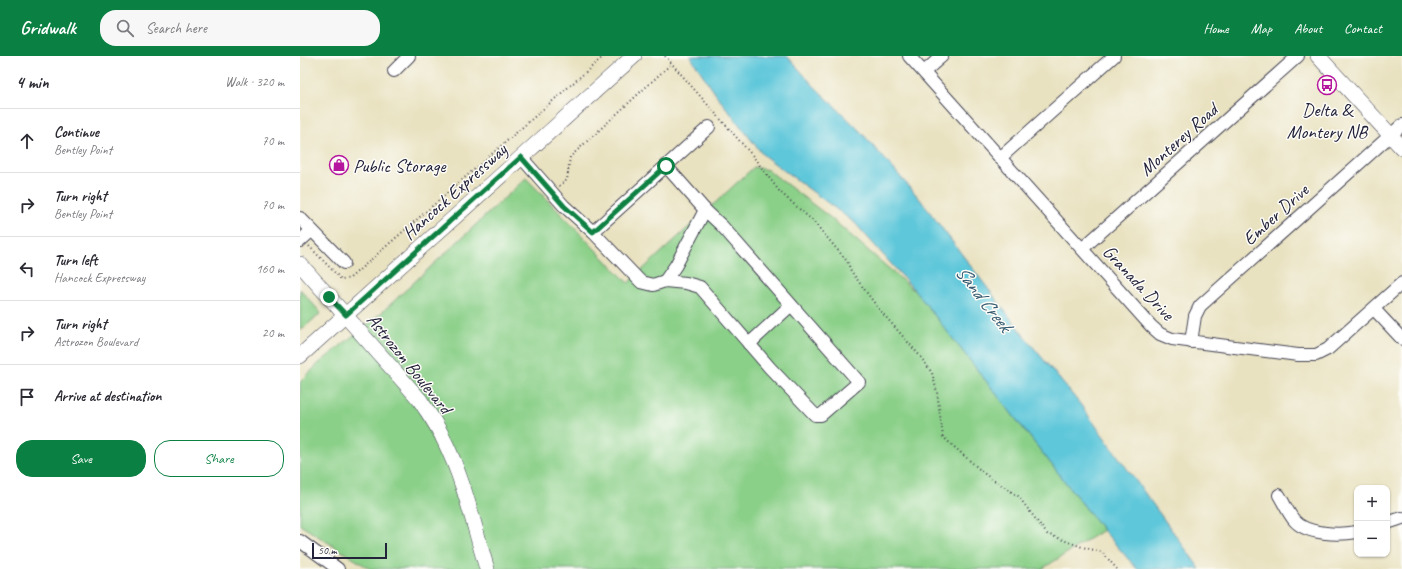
<!DOCTYPE html>
<html lang="en">
<head>
<meta charset="utf-8">
<style>
  body { margin:0; font-family:Caveat,sans-serif; background:#f7f7f7; color:#2b2b33 }
  .controls { position:absolute; right:12px; bottom:12px; display:grid; overflow:hidden; border-radius:8px; box-shadow:0 1px 3px #0004 }
  .controls button { width:36px; height:36px; display:grid; place-items:center; padding:0; border:0; border-bottom:1px solid #e1e1e2; background:#fff; color:#2b2b33; font:20px sans-serif }
  .scale { position:absolute; left:12px; bottom:10px; width:75px; box-sizing:border-box; padding-left:4px; border:2px solid #22223b; border-top:0; font-size:11px; line-height:14px; white-space:nowrap; color:#22223b; -webkit-text-stroke:3px #fdfcf7; paint-order:stroke }
  .stop { position:absolute; width:12px; height:12px; margin:-9px; border:3px solid #0b8043; border-radius:50%; background:#fff }
  .stop.end { background:#0b8043; border-color:#fff; box-shadow:0 1px 4px #0008 }
  .list { margin:0; padding:0; list-style:none }
  h2 { display:flex; justify-content:space-between; align-items:center; height:52px; margin:0; padding:0 16px; font-size:17px }
  h2 small { font-size:13px; font-weight:400; color:#7c7c81 }
  .list li { display:grid; grid-template-columns:26px 1fr auto; gap:12px; align-items:center; box-sizing:border-box; height:64px; padding:0 16px; border-top:1px solid #e1e1e2 }
  .list b { display:block; font-size:15px; white-space:nowrap }
  .list p { margin:0; font-size:13px; white-space:nowrap; color:#7c7c81 }
  .list em { font-size:13px; font-style:normal; color:#7c7c81 }
  .actions { display:flex; gap:8px; padding:12px 16px }
  .actions a { flex:1; padding:9px 0; border:1px solid #0b8043; border-radius:16px; text-align:center; font-size:14px; color:#0b8043 }
  .actions .main { background:#0b8043; color:#fff }
  .icon { flex:none; width:22px; height:22px; fill:none; stroke:currentColor; stroke-width:2; stroke-linecap:round; stroke-linejoin:round }
  .map { position:relative; flex:none; width:1102px; height:513px; overflow:hidden }
  header { display:flex; align-items:center; gap:24px; box-sizing:border-box; height:56px; padding:0 20px; background:#0b8043; color:#fff }
  header strong { font-size:19px }
  nav { display:flex; gap:22px; margin-inline-start:auto; font-size:14px }
  .search { width:280px; height:36px; background:#f7f7f7; display:flex; align-items:center; gap:10px; box-sizing:border-box; padding:0 14px; border-radius:16px; color:#7c7c81; font-size:15px }
  main { display:flex }
  aside { flex:1; background:#fff }
  .map>svg:first-child { display:block }
</style>
</head>
<body>
<header>
<strong>Gridwalk</strong>
<div class="search"><svg class="icon" aria-label="search" viewBox="0 0 24 24"><circle cx="10" cy="10" r="6"/><path d="M15 15l6 6"/></svg>Search here</div>
<nav><a>Home</a><a>Map</a><a>About</a><a>Contact</a></nav>
</header>
<main>
<aside>
<h2>4 min<small>Walk · 320 m</small></h2>
<ul class="list">
<li><svg class="icon" aria-label="ahead" viewBox="0 0 24 24"><path d="M12 20V5M6 11l6-6 6 6"/></svg><div><b>Continue</b><p>Bentley Point</p></div><em>70 m</em></li>
<li><svg class="icon" aria-label="right" viewBox="0 0 24 24"><path d="M7 20v-9h11M14 6l5 5-5 5"/></svg><div><b>Turn right</b><p>Bentley Point</p></div><em>70 m</em></li>
<li><svg class="icon" aria-label="left" viewBox="0 0 24 24"><path d="M17 20v-9H6M10 6l-5 5 5 5"/></svg><div><b>Turn left</b><p>Hancock Expressway</p></div><em>160 m</em></li>
<li><svg class="icon" aria-label="right" viewBox="0 0 24 24"><path d="M7 20v-9h11M14 6l5 5-5 5"/></svg><div><b>Turn right</b><p>Astrozon Boulevard</p></div><em>20 m</em></li>
<li><svg class="icon" aria-label="arrive" viewBox="0 0 24 24"><path d="M6 21V4h12l-3 4 3 4H6"/></svg><div><b>Arrive at destination</b></div></li>
</ul>
<div class="actions"><a class="main">Save</a><a>Share</a></div>
</aside>
<div class="map">
<svg width="1102" height="513" viewBox="0 0 1102 513">
  <rect width="100%" height="100%" fill="#fdfcf7"/>
  <filter id="ink" filterUnits="userSpaceOnUse"><feTurbulence type="fractalNoise" baseFrequency=".025" numOctaves="2"/><feDisplacementMap in="SourceGraphic" scale="8" xChannelSelector="R" yChannelSelector="G"/><feConvolveMatrix kernelMatrix="1 2 1 2 8 2 1 2 1" color-interpolation-filters="sRGB"/></filter>
  <filter id="wash" filterUnits="userSpaceOnUse"><feTurbulence type="fractalNoise" baseFrequency=".012" numOctaves="4" result="noise"/><feDisplacementMap in="SourceGraphic" scale="16" xChannelSelector="R" yChannelSelector="G"/><feGaussianBlur stdDeviation="0.9" result="paint"/><feColorMatrix in="noise" values="0 0 0 0 0 0 0 0 0 0 0 0 0 0 0 0 0 1.4 0 .05"/><feComposite in="paint" operator="in"/></filter>
  <g filter="url(#wash)">
    <rect width="100%" height="100%" fill="#e9e2c1"/>
    <!-- green -->
    <g fill="#8bd089" stroke="#567962">
      <path d="M454 111 468 114 532 163 617 237 803 474 742 513H70L0 469V326L18 308 80 258 226 122 328 227Z"/>
      <path d="M0 233 21 257 0 275Z"/>
    </g>
    <!-- water -->
    <path fill="#5fc7da" stroke="#40748a" d="M390 0H487L513 29 560 75 619 142 721 276 780 348 900 513H837L803 474 617 237 555 167 463 99 417 40Z"/>
  </g>
  <g filter="url(#ink)">
    <g fill="none" stroke-linecap="round" stroke-linejoin="round">
      <defs>
        <g id="minor">
          <path d="M609 0 851 270 860 278 872 283 998 299H1016L1028 293 1102 227"/>
          <path d="M94 15 109 0"/>
          <path d="M624 16 642 0"/>
          <path d="M221 101 264 150 293 176 341 226 353 229 365 225 386 227 400 231 470 312 515 359H521L559 326 422 170 405 154 366 110"/>
          <path d="M700 102 814 0"/>
          <path d="M0 162 44 207"/>
          <path d="M293 176 409 71"/>
          <path d="M0 185 11 175"/>
          <path d="M783 192 998 0"/>
          <path d="M365 225 376 209 405 154"/>
          <path d="M1074 253 1102 283"/>
          <path d="M891 286 895 260 900 250 1102 69"/>
          <path d="M449 288 491 249"/>
          <path d="M979 439C984 447 988 457 994 464 1006 479 1040 479 1057 476"/>
          <path d="M1087 467 1102 462"/>
          <path d="M0 485 38 513"/>
        </g>
        <g id="major">
          <path d="M1018 0 1102 92"/>
          <path d="M0 208 120 344C128 357 138 370 144 384 164 424 174 470 187 513"/>
          <path d="M0 300 334 0"/>
        </g>
      </defs>
      <!-- minor casing -->
      <use href="#minor" stroke="#403f4f" stroke-width="14"/>
      <!-- major casing -->
      <use href="#major" stroke="#403f4f" stroke-width="16"/>
      <!-- path -->
      <g stroke="#403f4f" stroke-width="2" stroke-dasharray="1 3" stroke-linecap="butt">
        <path d="M365 0 452 99 480 136 513 165 547 205 551 215 578 252 620 300 632 317 637 336 643 381 686 419 718 440 747 478 782 491 802 496 817 513"/>
        <path d="M259 130 267 124 270 101 371 8"/>
        <path d="M9 190 42 224 50 222 304 0"/>
      </g>
      <!-- minor -->
      <use href="#minor" stroke="#fff" stroke-width="12"/>
      <!-- major -->
      <use href="#major" stroke="#fff" stroke-width="15"/>
    </g>
  </g>
  <g fill="none" stroke-linecap="round" stroke-linejoin="round" filter="url(#ink)">
    <!-- route -->
    <path stroke="#0b8043" stroke-width="5" d="M29 241 46 259 221 101 264 150 293 176 366 110"/>
  </g>
  <!-- icons -->
  <defs>
    <symbol id="bus-ring" viewBox="-11 -11 22 22"><circle r="9.5" fill="#fdfcf7" stroke="#b5179e" stroke-width="1.5"/><path d="M-5-6H5V4H4V6H2V4H-2V6H-4V4H-5ZM-3.5-4V0h7V-4ZM-3.5 1.2v1.5H-2V1.2ZM2 1.2v1.5H3.5V1.2Z" fill="#b5179e"/></symbol>
    <symbol id="shop-ring" viewBox="-11 -11 22 22"><circle r="9.5" fill="#fdfcf7" stroke="#b5179e" stroke-width="1.5"/><path d="M-5-2.5h2.3a2.7 3.5 0 0 1 5.4 0H5L5.5 6h-11ZM-1.5-2.5h3a1.5 2.3 0 0 0-3 0Z" fill="#b5179e"/></symbol>
  </defs>
  <g fill-rule="evenodd">
    <use href="#bus-ring" x="1016" y="18" width="22" height="22"/>
    <use href="#shop-ring" x="28" y="98" width="22" height="22"/>
  </g>
  <g text-anchor="middle" stroke-width="3" stroke-linejoin="round" paint-order="stroke">
    <!-- poi labels -->
    <g font-size="19" fill="#22223b" stroke="#fdfcf7">
      <text x="1027" y="60">Delta &amp;<tspan x="1027" dy="22">Montery NB</tspan></text>
      <text x="53" y="116" text-anchor="start">Public Storage</text>
    </g>
    <!-- street labels -->
    <g font-size="19" fill="#22223b" stroke="#fdfcf7">
      <text transform="translate(878 83) rotate(-42)" y="7">Monterey Road</text>
      <text transform="translate(154 135) rotate(-42)" y="7">Hancock Expressway</text>
      <text transform="translate(975 158) rotate(-42)" y="7">Ember Drive</text>
      <text transform="translate(839 226) rotate(47)" y="7">Granada Drive</text>
      <text transform="translate(110 307) rotate(51)" y="7">Astrozon Boulevard</text>
    </g>
    <!-- water labels -->
    <g font-size="20" font-style="italic" fill="#375c73" stroke="#fdfcf7">
      <text transform="translate(684 242) rotate(52)" y="7">Sand Creek</text>
    </g>
  </g>
</svg>
<div class="controls">
<button>+</button>
<button>−</button>
</div>
<div class="scale">50 m</div>
<div class="stop" style="left:366px;top:110px"></div>
<div class="stop end" style="left:29px;top:241px"></div>
</div>
</main>
</body>
</html>
